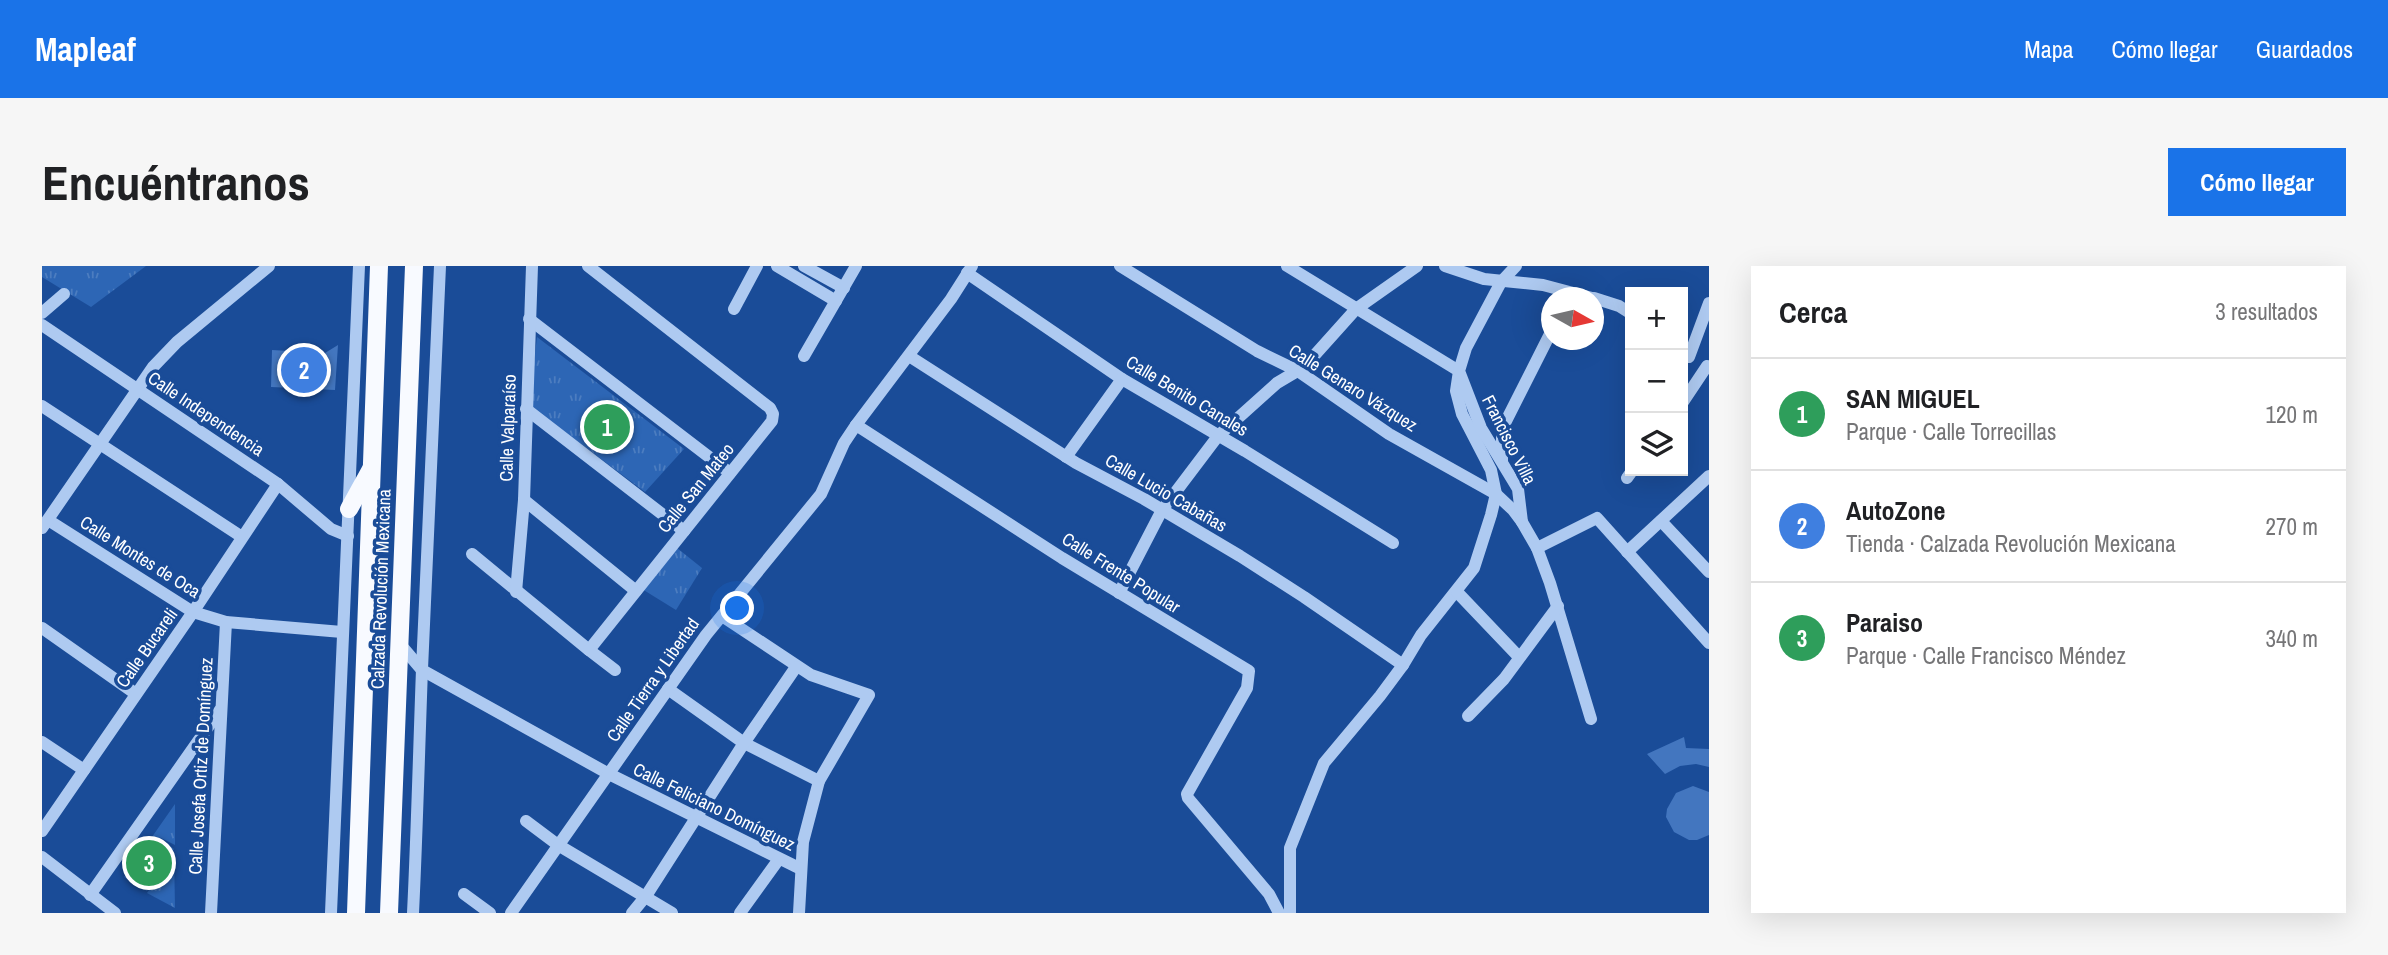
<!DOCTYPE html>
<html lang="es">
<head>
<meta charset="utf-8">
<style>
  body { margin:0; font-family:"Archivo Narrow",sans-serif; background:#f6f6f6; color:#202124 }
  .controls { position:absolute; right:21px; top:21px; display:grid; overflow:hidden; border-radius:0px; box-shadow:0 7px 28px #0002 }
  .controls button { width:63px; height:63px; display:grid; place-items:center; padding:0; border:0; border-bottom:2px solid #e0e0e0; background:#fff; color:#202124; font:35px sans-serif }
  .compass { position:absolute; left:1499px; top:21px; width:63px; height:63px; border-radius:50%; background:#fff; box-shadow:0 7px 28px #0002; rotate:98deg }
  .you { position:absolute; left:696px; top:343px; width:24px; height:24px; margin:-18px; border:5px solid #fff; border-radius:50%; background:#1a73e8; box-shadow:0 0 0 10px #1a73e833 }
  .badge { display:grid; place-items:center; width:46px; height:46px; border-radius:50%; background:#1a73e8; color:#fff; font-size:23px; font-weight:700 }
  .pin { position:absolute; translate:-50% -50%; border:4px solid #fff; box-shadow:0 2px 7px #0006 }
  .list { margin:0; padding:0; list-style:none }
  h2 { display:flex; justify-content:space-between; align-items:center; height:91px; margin:0; padding:0 28px; font-size:30px }
  h2 small { font-size:23px; font-weight:400; color:#757577 }
  .list li { display:grid; grid-template-columns:46px 1fr auto; gap:21px; align-items:center; box-sizing:border-box; height:112px; padding:0 28px; border-top:2px solid #e0e0e0 }
  .list b { display:block; font-size:26px; white-space:nowrap }
  .list p { margin:0; font-size:23px; white-space:nowrap; color:#757577 }
  .list em { font-size:23px; font-style:normal; color:#757577 }
  .icon { flex:none; width:38px; height:38px; fill:none; stroke:currentColor; stroke-width:2; stroke-linecap:round; stroke-linejoin:round }
  .map { position:relative; flex:none; width:1667px; height:647px; overflow:hidden; border-radius:0px }
  header { display:flex; align-items:center; gap:42px; box-sizing:border-box; height:98px; padding:0 35px; background:#1a73e8; color:#fff }
  header strong { font-size:33px }
  nav { display:flex; gap:38px; margin-inline-start:auto; font-size:24px }
  .intro { display:flex; align-items:center; justify-content:space-between; box-sizing:border-box; height:168px; padding:0 42px }
  h1 { margin:0; font-size:49px }
  .button { padding:18px 32px; border-radius:0px; background:#1a73e8; color:#fff; font-size:24px; font-weight:700 }
  main { display:flex; gap:42px; padding:0 42px }
  aside { flex:1; background:#fff; border-radius:0px; box-shadow:0 7px 28px #0002 }
  .map>svg:first-child { display:block }
</style>
</head>
<body>
<header>
<strong>Mapleaf</strong>
<nav><a>Mapa</a><a>Cómo llegar</a><a>Guardados</a></nav>
</header>
<div class="intro"><h1>Encuéntranos</h1><a class="button">Cómo llegar</a></div>
<main>
<div class="map">
<svg width="1667" height="647" viewBox="0 0 1667 647">
  <defs>
    <pattern id="park-tufts" width="24" height="20" patternUnits="userSpaceOnUse" patternTransform="scale(1.75)"><rect width="24" height="20" fill="#2d66b5"/><path d="M3 7l-1-3M5 7V3M7 7l1-3M15 17l-1-3M17 17v-4M19 17l1-3" fill="none" stroke="#4c7dc0"/></pattern>
  </defs>
  <rect width="100%" height="100%" fill="#1a4c98"/>
  <!-- park -->
  <g fill="url(#park-tufts)">
    <path d="M0 0H104L49 41 0 11Z"/>
    <path d="M495 71 642 183 603 226 487 139Z"/>
    <path d="M635 282 660 302 634 344 600 323Z"/>
    <path d="M133 538V579L117 571 132 583 105 625 82 611Z"/>
    <path d="M132 589 133 642 105 627Z"/>
  </g>
  <!-- building -->
  <g fill="#4376bf">
    <path d="M296 79 293 124 229 121 230 84 283 87Z"/>
    <path d="M1642 471 1644 482 1667 483V501L1654 498 1638 500 1623 508 1605 488Z"/>
    <path d="M1651 520 1667 526V569L1655 574H1647L1632 566 1624 551 1625 543 1634 527Z"/>
  </g>
  <g fill="none" stroke-linecap="round" stroke-linejoin="round">
    <!-- minor -->
    <g stroke="#aecaf1" stroke-width="12">
      <path d="M735 0 794 35"/>
      <path d="M762 0 802 22"/>
      <path d="M1078 0 1215 85 1256 105 1347 168 1454 228 1471 244 1480 256 1495 282 1508 317 1549 453"/>
      <path d="M1245 0 1417 105 1414 125 1420 148 1449 204 1454 228 1449 249 1432 302 1379 369 1361 399 1338 430 1282 497 1248 582V647"/>
      <path d="M1403 0 1442 13 1501 19 1550 32"/>
      <path d="M1474 0 1459 16 1424 82 1417 105 1439 162 1476 223 1480 256"/>
      <path d="M925 7 1080 113 1203 185 1351 277"/>
      <path d="M1552 32 1577 40 1588 47"/>
      <path d="M692 43 715 0"/>
      <path d="M0 47 22 28"/>
      <path d="M487 53 688 207"/>
      <path d="M0 59 236 218 289 263 306 270"/>
      <path d="M762 90 814 0"/>
      <path d="M867 90 1034 197 1102 233 1198 290 1262 331 1361 399"/>
      <path d="M1647 91 1667 37"/>
      <path d="M1641 136 1665 100"/>
      <path d="M0 140 200 271"/>
      <path d="M484 143 642 265"/>
      <path d="M814 159 1020 292 1207 405 1205 422 1145 528 1146 532 1227 628 1237 647"/>
      <path d="M1024 191 1080 113"/>
      <path d="M1460 195V163L1510 64"/>
      <path d="M1585 212 1590 205"/>
      <path d="M482 234 594 325"/>
      <path d="M6 254 151 346 184 356 300 366"/>
      <path d="M1619 255 1667 306"/>
      <path d="M0 262 111 101 135 76 227 0"/>
      <path d="M1495 282 1555 252 1667 377"/>
      <path d="M1585 286 1667 210"/>
      <path d="M430 288 547 384 730 155 731 148 728 142 546 0"/>
      <path d="M474 326 482 234 490 0"/>
      <path d="M1415 326 1477 391"/>
      <path d="M1077 327 1120 244 1176 170 1235 117 1262 101 1314 43 1375 0"/>
      <path d="M680 350 769 409 827 429 777 515 761 576 757 647"/>
      <path d="M0 362 94 428"/>
      <path d="M357 377 380 404 567 508 759 603"/>
      <path d="M547 384 573 404"/>
      <path d="M626 423 702 477 777 515"/>
      <path d="M1426 450 1462 413 1516 340"/>
      <path d="M0 476 42 504"/>
      <path d="M484 555 516 579 630 647"/>
      <path d="M0 565 151 346 236 218"/>
      <path d="M0 591 73 647"/>
      <path d="M422 628 448 647"/>
      <path d="M48 629 178 444"/>
      <path d="M169 647 184 356"/>
      <path d="M289 647 317 0"/>
      <path d="M371 647C375 566 377 484 380 403 385 269 393 134 398 0"/>
      <path d="M469 647 664 369 779 228 802 177 814 159 909 33 930 0"/>
      <path d="M590 647 604 630 702 477 754 401"/>
      <path d="M698 647 737 593"/>
    </g>
    <!-- major -->
    <g stroke="#f8faff" stroke-width="18">
      <path d="M307 243 329 203"/>
      <path d="M314 647 337 0"/>
      <path d="M347 647 372 0"/>
    </g>
  </g>
  <g text-anchor="middle" stroke-width="7" stroke-linejoin="round" paint-order="stroke">
    <!-- street labels -->
    <g font-size="18" fill="#fff" stroke="#1a4c98">
      <text transform="translate(1311 122) rotate(32)" y="6">Calle Genaro Vázquez</text>
      <text transform="translate(1145 130) rotate(31)" y="6">Calle Benito Canales</text>
      <text transform="translate(164 148) rotate(34)" y="6">Calle Independencia</text>
      <text transform="translate(466 162) rotate(-88)" y="6">Calle Valparaíso</text>
      <text transform="translate(1467 174) rotate(63)" y="6">Francisco Villa</text>
      <text transform="translate(654 222) rotate(-51)" y="6">Calle San Mateo</text>
      <text transform="translate(1124 227) rotate(30)" y="6">Calle Lucio Cabañas</text>
      <text transform="translate(98 291) rotate(32)" y="6">Calle Montes de Oca</text>
      <text transform="translate(1079 307) rotate(32)" y="6">Calle Frente Popular</text>
      <text transform="translate(339 323) rotate(-88)" y="6">Calzada Revolución Mexicana</text>
      <text transform="translate(105 382) rotate(-55)" y="6">Calle Bucareli</text>
      <text transform="translate(611 414) rotate(-55)" y="6">Calle Tierra y Libertad</text>
      <text transform="translate(159 500) rotate(-87)" y="6">Calle Josefa Ortiz de Domínguez</text>
      <text transform="translate(672 541) rotate(26)" y="6">Calle Feliciano Domínguez</text>
    </g>
  </g>
</svg>
<div class="controls">
<button>+</button>
<button>−</button>
<button><svg class="icon" aria-label="layers" viewBox="0 0 24 24"><path d="M12 4l9 5-9 5-9-5zM3 14l9 5 9-5"/></svg></button>
</div>
<svg class="compass" viewBox="-18 -18 36 36"><path d="M0-13l5 13h-10z" fill="#e53935"/><path d="M0 13l5-13h-10z" fill="#757577"/></svg>
<div class="you"></div>
<div class="pin badge" style="left:565px;top:161px;background:#2e9e5b">1</div>
<div class="pin badge" style="left:262px;top:104px;background:#3f7fe0">2</div>
<div class="pin badge" style="left:107px;top:597px;background:#2e9e5b">3</div>
</div>
<aside>
<h2>Cerca<small>3 resultados</small></h2>
<ul class="list">
<li><span class="badge" style="background:#2e9e5b">1</span><div><b>SAN MIGUEL</b><p>Parque · Calle Torrecillas</p></div><em>120 m</em></li>
<li><span class="badge" style="background:#3f7fe0">2</span><div><b>AutoZone</b><p>Tienda · Calzada Revolución Mexicana</p></div><em>270 m</em></li>
<li><span class="badge" style="background:#2e9e5b">3</span><div><b>Paraiso</b><p>Parque · Calle Francisco Méndez</p></div><em>340 m</em></li>
</ul>
</aside>
</main>
</body>
</html>
